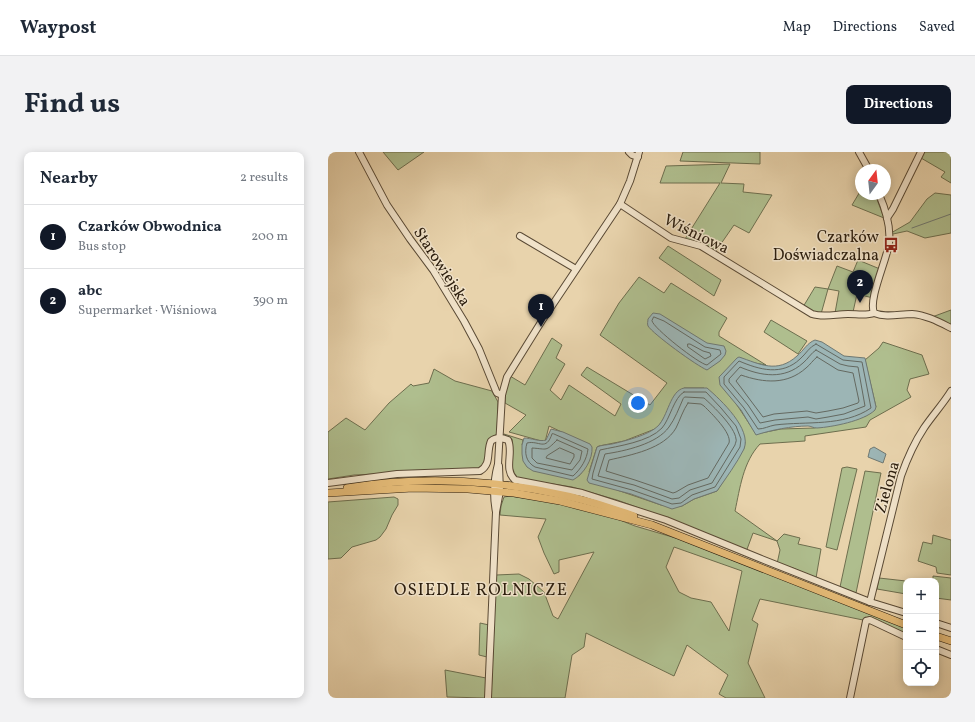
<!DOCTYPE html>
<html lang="en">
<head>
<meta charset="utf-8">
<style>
  body { margin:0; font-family:Vollkorn,serif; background:#f2f2f3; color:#1f2937 }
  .controls { position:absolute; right:12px; bottom:12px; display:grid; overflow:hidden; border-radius:8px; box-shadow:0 2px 10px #0003 }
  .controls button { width:36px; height:36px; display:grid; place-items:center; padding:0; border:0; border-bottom:1px solid #e0e1e3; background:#fff; color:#1f2937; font:20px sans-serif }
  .compass { position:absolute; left:527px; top:12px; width:36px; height:36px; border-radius:50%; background:#fff; box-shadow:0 2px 10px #0003; rotate:15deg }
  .you { position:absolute; left:310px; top:251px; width:14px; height:14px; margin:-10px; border:3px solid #fff; border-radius:50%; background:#1a73e8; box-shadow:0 0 0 6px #1a73e833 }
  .badge { display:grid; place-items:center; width:26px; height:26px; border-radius:50%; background:#111827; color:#fff; font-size:13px; font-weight:700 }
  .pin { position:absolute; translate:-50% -33px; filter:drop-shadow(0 1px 2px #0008) }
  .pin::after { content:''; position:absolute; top:21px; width:14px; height:12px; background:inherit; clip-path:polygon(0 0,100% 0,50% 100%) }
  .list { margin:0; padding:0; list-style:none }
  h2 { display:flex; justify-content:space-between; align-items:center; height:52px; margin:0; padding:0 16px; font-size:17px }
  h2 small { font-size:13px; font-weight:400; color:#747a83 }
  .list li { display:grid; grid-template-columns:26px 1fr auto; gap:12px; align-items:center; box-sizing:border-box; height:64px; padding:0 16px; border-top:1px solid #e0e1e3 }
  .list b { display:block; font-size:15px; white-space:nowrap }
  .list p { margin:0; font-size:13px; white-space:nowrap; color:#747a83 }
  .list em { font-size:13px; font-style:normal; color:#747a83 }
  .icon { flex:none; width:22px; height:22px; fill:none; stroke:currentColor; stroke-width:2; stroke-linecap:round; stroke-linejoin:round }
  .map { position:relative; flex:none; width:623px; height:546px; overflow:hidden; border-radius:8px }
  header { display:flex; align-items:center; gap:24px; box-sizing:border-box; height:56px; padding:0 20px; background:#fff; border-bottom:1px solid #e0e1e3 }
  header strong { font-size:19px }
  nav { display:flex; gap:22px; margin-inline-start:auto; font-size:14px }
  .intro { display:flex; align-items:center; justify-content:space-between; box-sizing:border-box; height:96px; padding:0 24px }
  h1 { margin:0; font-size:28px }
  .button { padding:10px 18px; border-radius:8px; background:#111827; color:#fff; font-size:14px; font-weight:700 }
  main { display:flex; gap:24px; padding:0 24px }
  aside { flex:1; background:#fff; border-radius:8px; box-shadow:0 2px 10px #0003 }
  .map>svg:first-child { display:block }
</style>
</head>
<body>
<header>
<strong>Waypost</strong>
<nav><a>Map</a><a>Directions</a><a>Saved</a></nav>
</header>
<div class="intro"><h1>Find us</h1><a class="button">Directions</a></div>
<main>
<aside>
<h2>Nearby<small>2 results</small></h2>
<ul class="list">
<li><span class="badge">1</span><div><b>Czarków Obwodnica</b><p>Bus stop</p></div><em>200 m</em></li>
<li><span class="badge">2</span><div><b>abc</b><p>Supermarket · Wiśniowa</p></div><em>390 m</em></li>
</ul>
</aside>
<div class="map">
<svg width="623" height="546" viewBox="0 0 623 546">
  <rect width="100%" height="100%" fill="#e8d3ac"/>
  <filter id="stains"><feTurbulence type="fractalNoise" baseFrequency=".005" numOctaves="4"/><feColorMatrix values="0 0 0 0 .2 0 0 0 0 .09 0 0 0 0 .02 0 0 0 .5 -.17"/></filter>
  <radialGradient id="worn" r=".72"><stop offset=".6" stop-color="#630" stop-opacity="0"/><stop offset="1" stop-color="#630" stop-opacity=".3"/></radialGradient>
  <!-- green -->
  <g fill="#afbe8e" stroke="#6d6e4e" fill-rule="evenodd">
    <path d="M55 0H96L70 18Z"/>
    <path d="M355 0H432V12L352 9Z"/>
    <path d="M595 0H623V31L613 25 617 20 593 6Z"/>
    <path d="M402 12 393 31 416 32 415 40 444 43 421 81 406 73 388 99 357 87 392 31H332L338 14Z"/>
    <path d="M533 38V42H547L556 66 524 53Z"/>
    <path d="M607 41 623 43V81L597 86 579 79 565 82 563 81 582 70 599 47Z"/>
    <path d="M340 94 393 128 386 144 331 106Z"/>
    <path d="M530 108 552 117 545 146 529 142 525 160 507 161 511 139 500 137 493 162 487 161 475 155 487 135 500 137 509 114 525 120Z"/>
    <path d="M311 125 336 141 343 131 399 166 391 180V184L438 213 421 210 413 206 409 253 428 282 453 277 486 276 531 266 538 264 548 255 537 208 551 196 555 190 594 203 601 222 582 227 579 238 583 245 542 268 538 275 477 284V289L432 292C415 310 412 336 407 359L449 389 456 382 472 386 470 392 493 397 488 426 465 416 449 412 452 398 449 389 425 381 418 400 355 372 289 348 244 335 193 327 186 324C182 311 186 299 184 287L176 284V282L195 288 194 293 251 324 260 311 242 284 221 274 217 290 181 280 198 263 177 251 178 233 182 224 197 233 224 186 234 193 228 206 237 212 222 238 233 248 241 233 287 264 293 252 253 223 259 215 322 253 339 231 272 183 291 151ZM356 236H376L417 290 416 296 389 339 366 347 354 354 333 353 289 338 261 320 269 295 271 294 296 289 327 277H332V272Z"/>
    <path d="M623 158V175L604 165Z"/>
    <path d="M443 168 479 189 470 202 436 180Z"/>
    <path d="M106 217 127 229 164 239 170 250 169 282 161 288 158 311 153 317 26 323 0 327V280L18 266 37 278 61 251 83 232 85 234 101 231Z"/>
    <path d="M519 315 529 317 509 398 498 395 514 316Z"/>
    <path d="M537 319 553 321 528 441 512 435Z"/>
    <path d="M182 344 230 351 284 365 307 374 351 387 578 476V484L537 465 535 468 432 447 424 468 430 472 420 511 437 546H398L391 542 400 523 359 493 346 524 258 481 256 495 244 503 237 546H163L168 423 191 422 201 427 216 440 225 464 230 467 266 400 231 408V420L226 422 216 401 210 385 218 367 172 363 173 354 176 345ZM346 395 414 419 401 479 383 450 363 446 351 440 338 415Z"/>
    <path d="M66 345 70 347V353L64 363 58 377 52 385 48 388 24 395 13 406 0 407V350Z"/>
    <path d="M605 383 623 388V423L609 421 608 415 590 409 595 390 604 392Z"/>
    <path d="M605 424 623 426V448L608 446V429H605Z"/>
    <path d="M551 426 578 429V442L549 437Z"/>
    <path d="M152 471 161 473 159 505 151 503Z"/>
    <path d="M117 518 158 526V546L119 545Z"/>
  </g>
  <!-- water -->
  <g fill="#9cb5b5" stroke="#6f7872">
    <path d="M325 161 332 162 379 191 396 194 398 199 397 203 392 209 379 218C369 214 325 182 320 174 319 171 320 170 320 167Z"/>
    <path d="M487 188 494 190 516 204 537 206 548 255 547 258C536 269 504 275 489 276 485 276 483 274 480 274 464 274 443 278 428 283L413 258 392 233 391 225 393 223 409 206 411 205C432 212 449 222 469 204 476 198 479 191 487 188Z"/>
    <path d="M356 236H379C393 248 424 277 416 297 409 311 398 326 389 339L366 347 354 354 344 357 303 342 261 331 259 328 269 295C273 293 279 293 284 292 297 289 321 283 330 274 340 264 342 239 356 236Z"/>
    <path d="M223 277 235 280 262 292 264 295C265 307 256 322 245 328L205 319 199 315 195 309 194 302V293L196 286C203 286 212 290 218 288Z"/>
    <path d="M546 295 558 302 555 311 540 305 542 297Z"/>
  </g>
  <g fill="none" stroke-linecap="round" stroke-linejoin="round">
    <!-- shore -->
    <g stroke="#646961" stroke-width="1">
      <path d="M326 165 336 169 377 195 392 198 393 202 379 213C371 212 325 176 324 169Z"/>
      <path d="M360 192H362L375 199 382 201 383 204 377 207 360 195Z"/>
      <path d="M488 192 515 208 534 210 543 256C515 275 479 269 447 273 441 274 436 277 430 277L416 256 396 232V225L411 209C432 218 454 224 472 207 478 202 481 195 488 192Z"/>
      <path d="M488 198 512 212 520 214 530 215 537 254 516 262 500 265 488 267 480 265 447 268 432 271 420 253 401 230V227L412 215C433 224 456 228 475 211 480 207 483 201 488 198Z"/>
      <path d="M489 205 510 218 525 221 531 249 530 251 515 256 500 259 488 261 479 259 446 262 435 265 408 229 413 223C436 231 459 233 478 216 482 213 485 208 489 205Z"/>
      <path d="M356 240H378L393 256 408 274 413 287 412 295 387 335 364 343 353 351 344 352 304 338 264 327 265 321 272 298C290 294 321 290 334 276 342 267 346 245 356 240Z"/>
      <path d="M357 245 376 246C385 254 407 275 408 287 409 288 407 292 407 293L384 331 362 338 351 346 344 347 306 333 270 324 277 302C297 299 329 292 341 275 347 267 351 256 355 247Z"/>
      <path d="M360 251 373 252 376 254C383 261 404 281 401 291L380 326 360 333 348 340 345 341 307 328 278 319 281 308C303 303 336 297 348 276 352 268 355 258 360 251Z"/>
      <path d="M226 282 260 297C259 307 253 317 245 324L207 315C198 310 196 301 199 291 211 288 218 300 224 282Z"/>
      <path d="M229 288 254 299 252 308 244 318 209 311 204 306V296C220 297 217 300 229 288Z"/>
      <path d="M232 296 246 302V305L242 312 218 306 219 304Z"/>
    </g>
    <!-- stream -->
    <path stroke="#6f7872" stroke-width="1" d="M584 76 623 62"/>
    <defs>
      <g id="minor">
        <path d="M31 0 59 53 82 87 105 118 136 169 151 197 168 239 169 241 174 243"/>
        <path d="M301 0 304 3 310 5"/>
        <path d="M531 0 541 18"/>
        <path d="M551 42C557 56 563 75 561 91 559 108 540 147 546 161 559 166 571 162 584 162 598 163 611 170 623 176"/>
        <path d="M292 52 343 86 373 94 484 162C496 166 508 162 520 162 529 162 538 164 546 161"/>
        <path d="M559 66 565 57 593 0"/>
        <path d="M192 84 248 117"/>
        <path d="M0 331 69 322 152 319C164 312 158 300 163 289 168 285 175 286 180 288 186 301 175 317 187 328L254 341 338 368 431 406 542 450 578 461"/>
        <path d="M168 360C165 345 166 327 170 312L174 243 179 225 215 167 292 52 302 29 311 0"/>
        <path d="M542 450 573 324C579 307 586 291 596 276 604 264 615 252 623 239"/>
        <path d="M608 471 623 476"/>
        <path d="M608 497 623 503"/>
        <path d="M160 546 168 360 172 339 171 314"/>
        <path d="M522 546 538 469 542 468 578 485"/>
      </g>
      <g id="major">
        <path d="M19 336C114 320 216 331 306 364"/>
        <path d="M0 341 85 336 140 337 186 341 232 349 324 373 578 473"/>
        <path d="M608 484 623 489"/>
      </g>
    </defs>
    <!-- minor casing -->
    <use href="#minor" stroke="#5a4a35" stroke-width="8"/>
    <!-- major casing -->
    <use href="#major" stroke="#2b1d0d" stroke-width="8"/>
    <!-- minor -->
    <use href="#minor" stroke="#f0e2c9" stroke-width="6"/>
    <!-- major -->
    <use href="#major" stroke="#e4ba76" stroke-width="7"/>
  </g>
  <!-- icons -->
  <defs>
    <symbol id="bus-bare" viewBox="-9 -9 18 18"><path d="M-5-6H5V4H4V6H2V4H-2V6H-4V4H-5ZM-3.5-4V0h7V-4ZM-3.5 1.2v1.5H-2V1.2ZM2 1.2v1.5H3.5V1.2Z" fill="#8f2418" stroke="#f0e2c9" stroke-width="2.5" paint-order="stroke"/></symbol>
  </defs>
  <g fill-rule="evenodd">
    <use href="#bus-bare" x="552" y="82" width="22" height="22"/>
  </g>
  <g text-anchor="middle" stroke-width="3" stroke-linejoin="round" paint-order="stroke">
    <!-- street labels -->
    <g font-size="16" fill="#2b1d0d" stroke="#f0e2c9">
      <text transform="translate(369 81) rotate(26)" y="6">Wiśniowa</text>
      <text transform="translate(115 114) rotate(57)" y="6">Starowiejska</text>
      <text transform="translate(558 335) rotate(-74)" y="6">Zielona</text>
    </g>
    <!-- poi labels -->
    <g font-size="16" fill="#2b1d0d" stroke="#f0e2c9" text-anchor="end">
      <text x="551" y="90">Czarków<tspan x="551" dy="18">Doświadczalna</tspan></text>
    </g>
    <!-- neighbourhood labels -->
    <g font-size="17" letter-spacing="1" fill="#2b1d0d" stroke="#f0e2c9">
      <text x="153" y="443">OSIEDLE ROLNICZE</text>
    </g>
  </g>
  <rect width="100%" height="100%" filter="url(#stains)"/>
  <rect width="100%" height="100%" fill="url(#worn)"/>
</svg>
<div class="controls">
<button>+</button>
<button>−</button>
<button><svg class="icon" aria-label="locate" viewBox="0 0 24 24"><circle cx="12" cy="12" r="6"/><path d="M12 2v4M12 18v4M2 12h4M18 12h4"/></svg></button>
</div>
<svg class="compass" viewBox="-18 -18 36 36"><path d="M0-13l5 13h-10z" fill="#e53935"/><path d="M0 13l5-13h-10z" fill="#747a83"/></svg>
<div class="you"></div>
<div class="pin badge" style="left:213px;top:175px">1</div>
<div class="pin badge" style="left:532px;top:151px">2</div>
</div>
</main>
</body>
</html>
